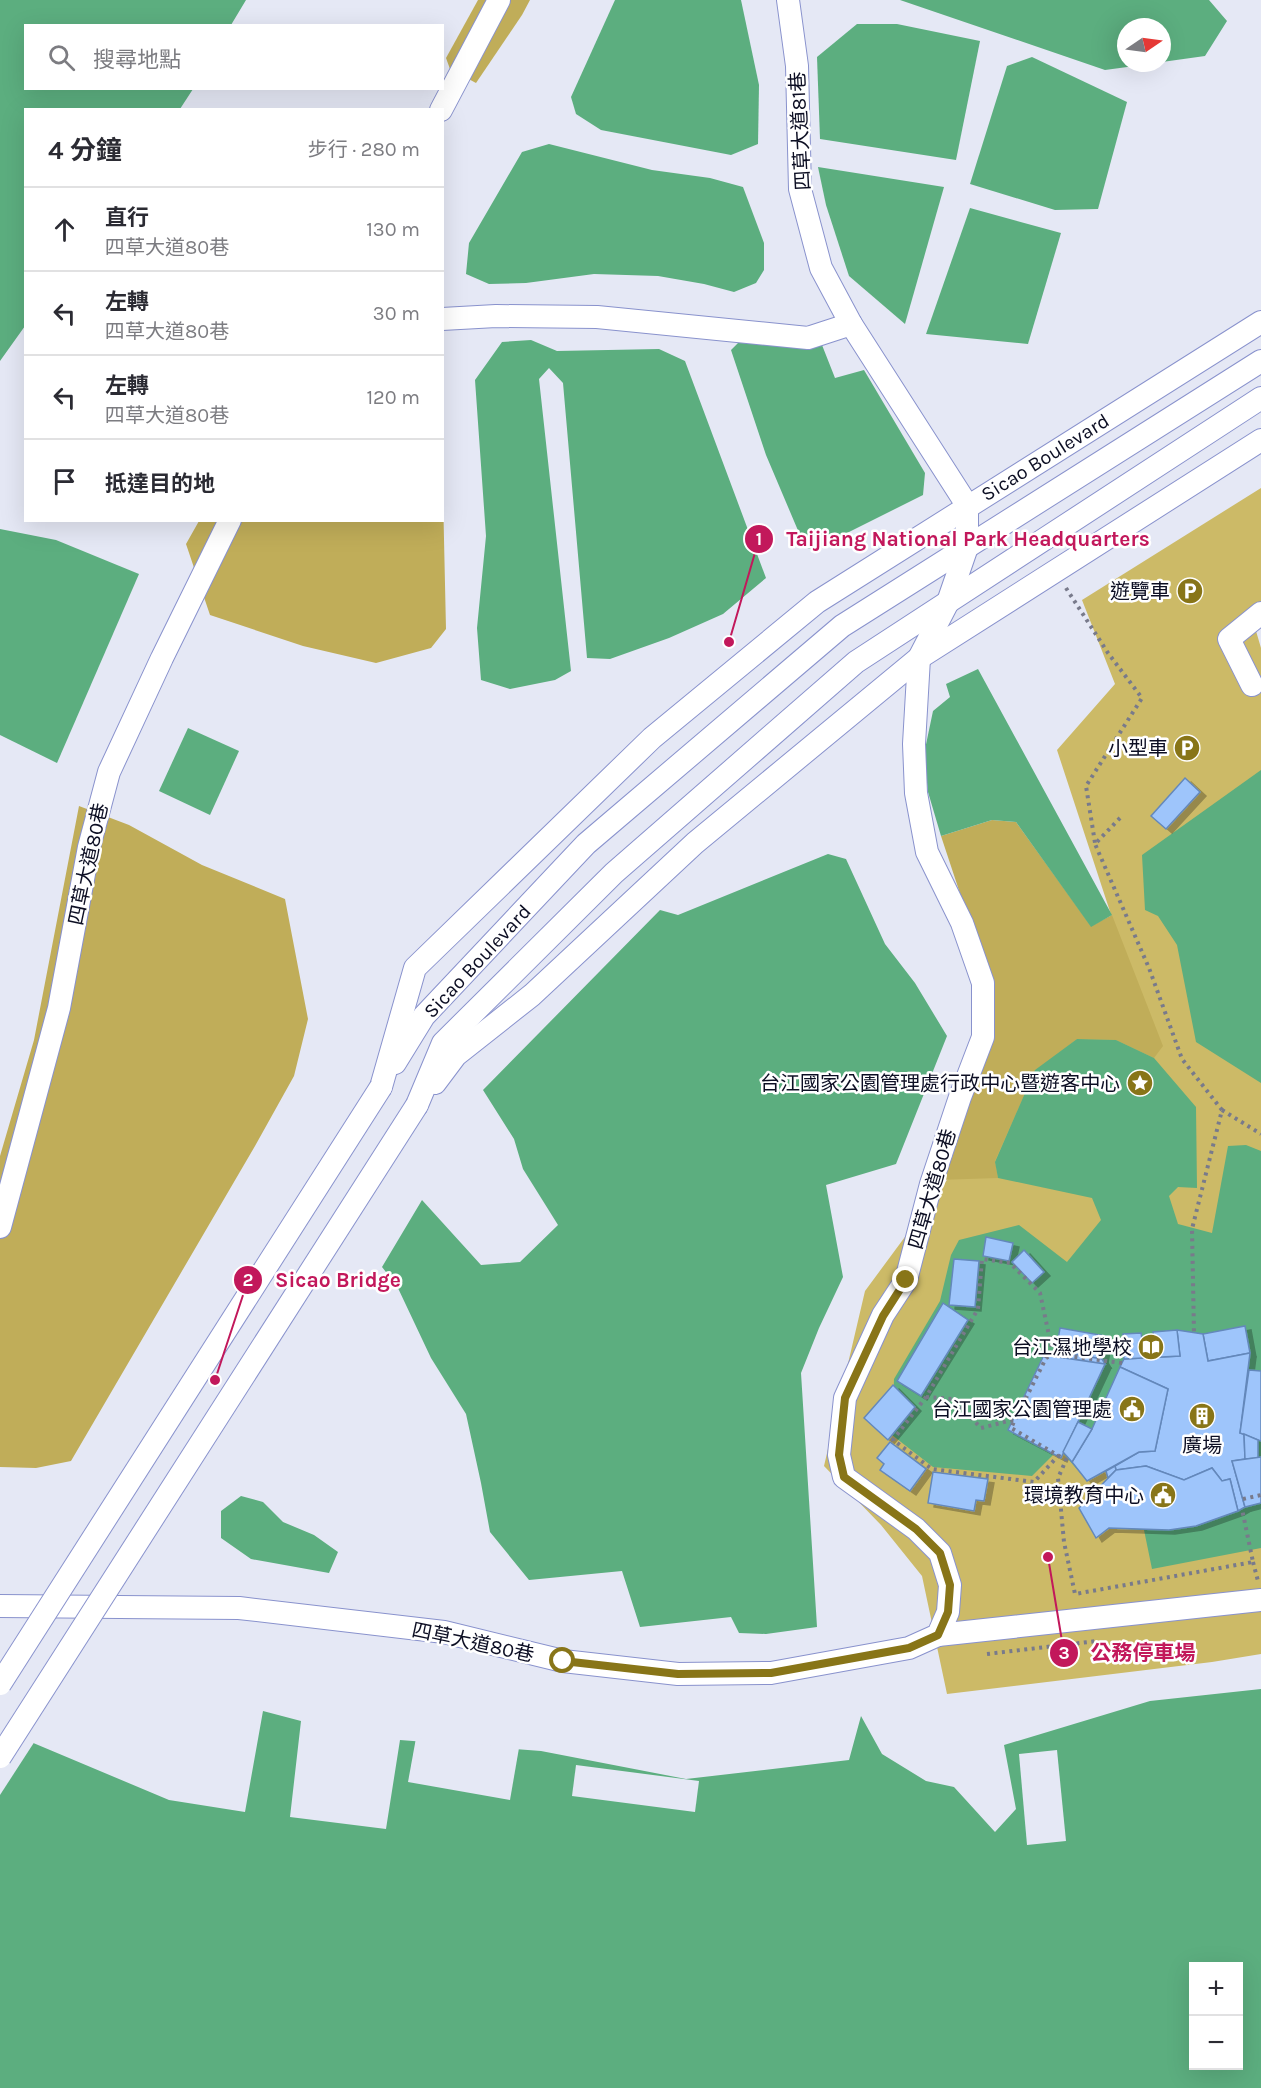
<!DOCTYPE html>
<html lang="zh-TW">
<head>
<meta charset="utf-8">
<style>
  body { margin:0; font-family:Karla,"Noto Sans TC",sans-serif; background:#f2f2f3; color:#2b2b33 }
  .controls { position:absolute; right:18px; bottom:18px; display:grid; overflow:hidden; border-radius:0px; box-shadow:0 6px 24px #0002 }
  .controls button { width:54px; height:54px; display:grid; place-items:center; padding:0; border:0; border-bottom:2px solid #e1e1e2; background:#fff; color:#2b2b33; font:30px sans-serif }
  .compass { position:absolute; left:1117px; top:18px; width:54px; height:54px; border-radius:50%; background:#fff; box-shadow:0 6px 24px #0002; rotate:77deg }
  .stop { position:absolute; width:18px; height:18px; margin:-14px; border:4px solid #887518; border-radius:50%; background:#fff }
  .stop.end { background:#887518; border-color:#fff; box-shadow:0 2px 6px #0008 }
  .list { margin:0; padding:0; list-style:none }
  h2 { display:flex; justify-content:space-between; align-items:center; height:78px; margin:0; padding:0 24px; font-size:26px }
  h2 small { font-size:20px; font-weight:400; color:#7c7c81 }
  .list li { display:grid; grid-template-columns:39px 1fr auto; gap:18px; align-items:center; box-sizing:border-box; height:84px; padding:0 24px; border-top:2px solid #e1e1e2 }
  .list b { display:block; font-size:22px; white-space:nowrap }
  .list p { margin:0; font-size:20px; white-space:nowrap; color:#7c7c81 }
  .list em { font-size:20px; font-style:normal; color:#7c7c81 }
  .icon { flex:none; width:33px; height:33px; fill:none; stroke:currentColor; stroke-width:2; stroke-linecap:round; stroke-linejoin:round }
  .map { position:relative; flex:none; width:1261px; height:2088px; overflow:hidden }
  .search { position:absolute; background:#fff; box-shadow:0 6px 24px #0002; left:24px; top:24px; width:420px; height:66px; display:flex; align-items:center; gap:15px; box-sizing:border-box; padding:0 21px; border-radius:0px; color:#7c7c81; font-size:22px }
  .panel { position:absolute; background:#fff; box-shadow:0 6px 24px #0002; left:24px; top:108px; width:420px; height:414px; border-radius:0px }
  .map>svg:first-child { display:block }
</style>
</head>
<body>
<div class="map">
<svg width="1261" height="2088" viewBox="0 0 1261 2088">
  <defs>
    <filter id="shadow"><feDropShadow dx="6" dy="4" stdDeviation="0" flood-color="#0004"/></filter>
  </defs>
  <rect width="100%" height="100%" fill="#e5e8f5"/>
  <!-- green -->
  <path fill="#ccba67" d="M1261 488V625L1256 631 1261 648V1654L1212 1662 947 1694 922 1576 881 1525 824 1466 865 1291 1051 1039 1141 1006 1057 750 1115 684 1082 600Z"/>
  <!-- forest -->
  <g fill="#c0ad59">
    <path d="M478 0H530L522 15 476 83 450 69 446 58Z"/>
    <path d="M443 494 446 629 431 648 376 663 303 646 210 615 186 544 199 521 442 520Z"/>
    <path d="M79 806 129 825 202 865 285 899 308 1019 294 1076 255 1146 71 1461 36 1468 0 1467V1156L34 1040Z"/>
    <path d="M992 820 1016 822 1091 926 1112 915 1163 1046 1154 1058 1116 1040 1077 1039 1035 1071 995 1161 998 1178 937 1180 989 981 941 836Z"/>
  </g>
  <!-- water -->
  <g fill="#5cae7f" fill-rule="evenodd">
    <path d="M0 0H246L231 25 26 26V88L193 89 180 109 26 110 25 326 0 361Z"/>
    <path d="M615 0H741L759 85 758 144 731 155 601 130 576 114 571 97Z"/>
    <path d="M900 0H1209L1227 21 1205 56 1162 62V27H1126V63H1157L1105 70Z"/>
    <path d="M857 24H897L980 41 956 160 820 139 817 57Z"/>
    <path d="M1032 57 1127 102 1098 209 1055 210 970 184 1007 66Z"/>
    <path d="M549 144 652 170 710 178 743 187 764 243V270L756 283 734 292 704 284 658 276 594 274 526 283 489 284 466 274 469 243 522 152Z"/>
    <path d="M818 167 944 187 905 324 849 276 826 205Z"/>
    <path d="M970 208 1061 233 1028 344 926 334Z"/>
    <path d="M531 340 557 351 659 349 685 361 766 578 723 614 669 638 610 659 587 658 563 383 549 368 539 379 571 671 555 680 510 689 481 680 477 628 486 536 475 380 502 342Z"/>
    <path d="M738 343 822 345 835 378 864 370 925 473 923 495 813 550 805 547 766 455 731 350Z"/>
    <path d="M0 529 56 540 139 574 57 763 0 735Z"/>
    <path d="M978 669 1112 915 1091 927 1016 822 992 820 941 836 928 792 924 754 933 711 950 697 946 684Z"/>
    <path d="M188 728 239 751 210 815 159 791Z"/>
    <path d="M1261 770V1083L1196 1042 1177 945 1158 916 1145 910 1142 855Z"/>
    <path d="M828 854 846 859 885 944 915 983 947 1036 896 1164 826 1185 843 1277 819 1328 801 1373 817 1627 766 1634 739 1633 731 1617 640 1627 622 1571 529 1580 490 1532 481 1483 466 1414 431 1358 397 1286 382 1267 422 1200 481 1265 520 1262 558 1225 523 1169 514 1139 483 1090 660 910 678 915Z"/>
    <path d="M1077 1039 1116 1040 1154 1058 1196 1107 1197 1188 1178 1187 1169 1196 1178 1224 1212 1233 1228 1146 1246 1145 1261 1151V1548L1152 1569 1144 1530 1109 1528 1096 1538 1079 1508 1108 1479 1106 1471 1087 1481 1063 1453 1061 1458 1054 1454 1032 1476 933 1467 892 1435 894 1379 940 1301 951 1255 959 1240 1019 1225 1067 1262 1101 1220 1092 1198 998 1178 995 1162 1035 1070Z"/>
    <path d="M241 1496 263 1502 283 1522 314 1535 338 1552 329 1573 251 1559 221 1538V1511Z"/>
    <path d="M1261 1689V2088H0V1729L169 1800 245 1812 263 1711 301 1721 290 1817 386 1829 400 1740 541 1751 686 1779 849 1760 861 1716 882 1754 926 1781 954 1787 995 1832 1016 1809 1004 1745 1150 1701ZM1194 1966H1238V2066H1194Z"/>
  </g>
  <!-- pier -->
  <g fill="#e5e8f5">
    <path d="M0 1726 35 1741 0 1795Z"/>
    <path d="M416 1738 519 1748 510 1800 408 1782Z"/>
    <path d="M1057 1750 1066 1841 1027 1845 1019 1754Z"/>
    <path d="M576 1765 699 1781 695 1812 572 1796Z"/>
  </g>
  <!-- building -->
  <g fill="#9ec5fb" stroke="#6488bb" stroke-width="1.5" filter="url(#shadow)">
    <path d="M1185 778 1200 792 1166 829 1151 816Z"/>
    <path d="M986 1237 1013 1243 1009 1261 983 1256Z"/>
    <path d="M1024 1250 1044 1272 1032 1283 1012 1262Z"/>
    <path d="M954 1259 979 1261 975 1307 949 1305Z"/>
    <path d="M943 1303 968 1320 921 1396 897 1381Z"/>
    <path d="M1245 1326 1250 1353 1208 1361 1203 1334Z"/>
    <path d="M1060 1328 1106 1336 1102 1359 1056 1351Z"/>
    <path d="M1177 1330 1203 1334 1208 1361 1250 1353 1240 1433 1244 1434 1245 1459 1232 1461 1245 1507 1238 1511 1230 1479 1222 1481 1212 1468 1184 1480 1146 1466 1116 1470 1115 1466 1139 1452 1155 1451 1168 1389 1120 1367 1124 1359 1180 1356Z"/>
    <path d="M1177 1330 1180 1356 1124 1359 1123 1334 1141 1333 1142 1339 1154 1338 1153 1332Z"/>
    <path d="M1056 1351 1102 1359 1105 1364 1044 1355Z"/>
    <path d="M1044 1355 1105 1364 1061 1458 1008 1430Z"/>
    <path d="M1120 1367 1168 1389 1155 1451 1139 1452 1087 1481 1072 1462 1092 1429Z"/>
    <path d="M1249 1370 1261 1371V1441L1240 1433Z"/>
    <path d="M893 1385 915 1407 888 1440 864 1418Z"/>
    <path d="M1078 1422 1092 1429 1072 1462 1063 1452Z"/>
    <path d="M1244 1434 1258 1440V1458L1245 1459Z"/>
    <path d="M890 1442 926 1469 910 1491 880 1470 884 1464 877 1458Z"/>
    <path d="M1261 1457V1503L1245 1507 1232 1461Z"/>
    <path d="M1115 1466 1116 1470 1108 1478 1106 1471Z"/>
    <path d="M1146 1466 1184 1480 1212 1468 1222 1481 1230 1479 1238 1511 1196 1526 1169 1530 1109 1528 1096 1538 1079 1508 1116 1470Z"/>
    <path d="M933 1472 988 1479 984 1501 976 1500 974 1511 928 1503Z"/>
  </g>
  <g fill="none" stroke-linecap="round" stroke-linejoin="round">
    <defs>
      <g id="minor">
        <path d="M441 110 499 0"/>
        <path d="M442 319 496 316 597 317 808 338 851 324"/>
        <path d="M1252 685 1229 639 1261 613"/>
        <path d="M395 1063 424 1016 586 844 842 626 1261 361"/>
        <path d="M435 1083 456 1055 532 995 695 843 919 658 1261 440"/>
        <path d="M381 1087 415 968 652 738 817 602 1261 322"/>
        <path d="M417 1105 443 1043 614 873 856 662 1261 398"/>
        <path d="M0 1227 59 1008 89 847 109 772 162 658 230 520"/>
        <path d="M0 1606 239 1608 444 1632 563 1661 678 1674 771 1673 909 1648 938 1635 948 1612 950 1585 940 1553 916 1529 844 1477 839 1455 845 1398 883 1315 906 1280 931 1184 960 1097 983 1037V983L962 923 927 852 916 793 914 744 919 658 948 602 967 547V505L851 324 821 268 800 189 797 66 788 0"/>
        <path d="M938 1635 1261 1600"/>
      </g>
    </defs>
    <!-- minor casing -->
    <use href="#minor" stroke="#8992cd" stroke-width="24"/>
    <!-- path -->
    <g stroke="#787a8b" stroke-width="4" stroke-dasharray="3 4.5" stroke-linecap="butt">
      <path d="M1066 588 1108 653 1142 698 1086 786 1095 843"/>
      <path d="M1120 818 1095 844 1149 968 1182 1059 1222 1110 1192 1229 1194 1333"/>
      <path d="M1222 1110 1261 1134"/>
      <path d="M1053 1354 1040 1293 1010 1263 982 1259 978 1309 926 1397 893 1440 932 1469 1034 1482 1059 1455"/>
      <path d="M1122 1363 1053 1354 1046 1358 1011 1428 1066 1460 1058 1478 1064 1542 1075 1594 1253 1562 1242 1509"/>
      <path d="M926 1397 953 1399 981 1428 1016 1419"/>
      <path d="M1243 1499 1261 1495"/>
      <path d="M1253 1562 1258 1581"/>
      <path d="M987 1654 1097 1641"/>
    </g>
    <!-- minor -->
    <use href="#minor" stroke="#fff" stroke-width="22"/>
    <defs>
      <g id="minor-bridge">
        <path d="M0 1684 381 1087"/>
        <path d="M0 1757 417 1105"/>
      </g>
    </defs>
    <!-- minor-bridge casing -->
    <use href="#minor-bridge" stroke="#8992cd" stroke-width="24" stroke-linecap="butt"/>
    <!-- minor-bridge -->
    <use href="#minor-bridge" stroke="#fff" stroke-width="22"/>
  </g>
  <g fill="none" stroke-linecap="round" stroke-linejoin="round">
    <!-- route -->
    <path stroke="#887518" stroke-width="8" d="M563 1661 678 1674 771 1673 909 1648 938 1635 948 1612 950 1585 940 1553 916 1529 844 1477 839 1455 845 1398 883 1316 906 1280"/>
  </g>
  <!-- icons -->
  <defs>
    <symbol id="parking-disc" viewBox="-11 -11 22 22"><circle r="9.5" fill="#887518" stroke="#fff"/><path d="M-3.5-5.5H1a3.5 3.5 0 0 1 0 7H-1V5.5H-3.5ZM-1-3.4V-.6H.8a1.4 1.4 0 0 0 0-2.8Z" fill="#fff"/></symbol>
    <symbol id="sight-disc" viewBox="-11 -11 22 22"><circle r="9.5" fill="#887518" stroke="#fff"/><path d="M0-6L1.8-2.2L6-1.7L2.9 1.2L3.7 5.4L0 3.3L-3.7 5.4L-2.9 1.2L-6-1.7L-1.8-2.2Z" fill="#fff"/></symbol>
    <symbol id="library-disc" viewBox="-11 -11 22 22"><circle r="9.5" fill="#887518" stroke="#fff"/><path d="M-6-4Q-3-5.5-.7-3.5V5Q-3 3-6 4ZM6-4Q3-5.5 .7-3.5V5Q3 3 6 4Z" fill="#fff"/></symbol>
    <symbol id="civic-disc" viewBox="-11 -11 22 22"><circle r="9.5" fill="#887518" stroke="#fff"/><path d="M-.6-6.5H3V-4.5H.6V-3L4-1V1h2V6H-6V1h2V-1L-.6-3ZM-1.2 2.5V6h2.4V2.5Z" fill="#fff"/></symbol>
    <symbol id="building-disc" viewBox="-11 -11 22 22"><circle r="9.5" fill="#887518" stroke="#fff"/><path d="M-4-6H4V6H1V3H-1V6H-4ZM-2.5-4.3h1.7v1.8h-1.7ZM.8-4.3h1.7v1.8H.8ZM-2.5-1h1.7V.8h-1.7ZM.8-1h1.7V.8H.8Z" fill="#fff"/></symbol>
  </defs>
  <g fill-rule="evenodd">
    <use href="#parking-disc" x="1175" y="576" width="30" height="30"/>
    <use href="#parking-disc" x="1172" y="733" width="30" height="30"/>
    <use href="#sight-disc" x="1125" y="1068" width="30" height="30"/>
    <use href="#library-disc" x="1136" y="1332" width="30" height="30"/>
    <use href="#civic-disc" x="1117" y="1394" width="30" height="30"/>
    <use href="#building-disc" x="1187" y="1401" width="30" height="30"/>
    <use href="#civic-disc" x="1148" y="1480" width="30" height="30"/>
  </g>
  <g text-anchor="middle" stroke-width="5" stroke-linejoin="round" paint-order="stroke">
    <!-- street labels -->
    <g font-size="20" fill="#0c0e23" stroke="#fff">
      <text transform="translate(800 131) rotate(-93)" y="7">四草大道81巷</text>
      <text transform="translate(1045 457) rotate(-32)" y="7">Sicao Boulevard</text>
      <text transform="translate(88 864) rotate(-78)" y="7">四草大道80巷</text>
      <text transform="translate(477 961) rotate(-47)" y="7">Sicao Boulevard</text>
      <text transform="translate(932 1189) rotate(-74)" y="7">四草大道80巷</text>
      <text transform="translate(473 1642) rotate(12)" y="7">四草大道80巷</text>
    </g>
    <!-- poi labels -->
    <g font-size="20" fill="#0c0e23" stroke="#fff" text-anchor="end">
      <text x="1170" y="598">遊覽車</text>
      <text x="1168" y="755">小型車</text>
      <text x="1120" y="1090">台江國家公園管理處行政中心暨遊客中心</text>
      <text x="1132" y="1354">台江濕地學校</text>
      <text x="1112" y="1416">台江國家公園管理處</text>
      <text x="1202" y="1452" text-anchor="middle">廣場</text>
      <text x="1144" y="1502">環境教育中心</text>
    </g>
  </g>
  <!-- callouts -->
  <path fill="none" stroke="#c2185b" stroke-width="2" d="M729 642L759 539M215 1380L248 1280M1048 1557L1064 1653"/>
  <g fill="#c2185b" stroke="#fff" stroke-width="2">
    <circle cx="729" cy="642" r="6"/>
    <circle cx="215" cy="1380" r="6"/>
    <circle cx="1048" cy="1557" r="6"/>
    <circle cx="759" cy="539" r="15"/>
    <circle cx="248" cy="1280" r="15"/>
    <circle cx="1064" cy="1653" r="15"/>
  </g>
  <g font-size="18" text-anchor="middle" font-weight="bold" fill="#fff">
    <text x="759" y="545">1</text>
    <text x="248" y="1286">2</text>
    <text x="1064" y="1659">3</text>
  </g>
  <g font-size="21" text-anchor="middle" font-weight="bold" fill="#c2185b" stroke="#fff" stroke-width="5" stroke-linejoin="round" paint-order="stroke">
    <text x="968" y="546">Taijiang National Park Headquarters</text>
    <text x="338" y="1287">Sicao Bridge</text>
    <text x="1143" y="1660">公務停車場</text>
  </g>
</svg>
<div class="controls">
<button>+</button>
<button>−</button>
</div>
<svg class="compass" viewBox="-18 -18 36 36"><path d="M0-13l5 13h-10z" fill="#e53935"/><path d="M0 13l5-13h-10z" fill="#7c7c81"/></svg>
<div class="stop" style="left:563px;top:1661px"></div>
<div class="stop end" style="left:906px;top:1280px"></div>
<div class="search"><svg class="icon" aria-label="search" viewBox="0 0 24 24"><circle cx="10" cy="10" r="6"/><path d="M15 15l6 6"/></svg>搜尋地點</div>
<section class="panel">
<h2>4 分鐘<small>步行 · 280 m</small></h2>
<ul class="list">
<li><svg class="icon" aria-label="ahead" viewBox="0 0 24 24"><path d="M12 20V5M6 11l6-6 6 6"/></svg><div><b>直行</b><p>四草大道80巷</p></div><em>130 m</em></li>
<li><svg class="icon" aria-label="left" viewBox="0 0 24 24"><path d="M17 20v-9H6M10 6l-5 5 5 5"/></svg><div><b>左轉</b><p>四草大道80巷</p></div><em>30 m</em></li>
<li><svg class="icon" aria-label="left" viewBox="0 0 24 24"><path d="M17 20v-9H6M10 6l-5 5 5 5"/></svg><div><b>左轉</b><p>四草大道80巷</p></div><em>120 m</em></li>
<li><svg class="icon" aria-label="arrive" viewBox="0 0 24 24"><path d="M6 21V4h12l-3 4 3 4H6"/></svg><div><b>抵達目的地</b></div></li>
</ul>
</section>
</div>
</body>
</html>
